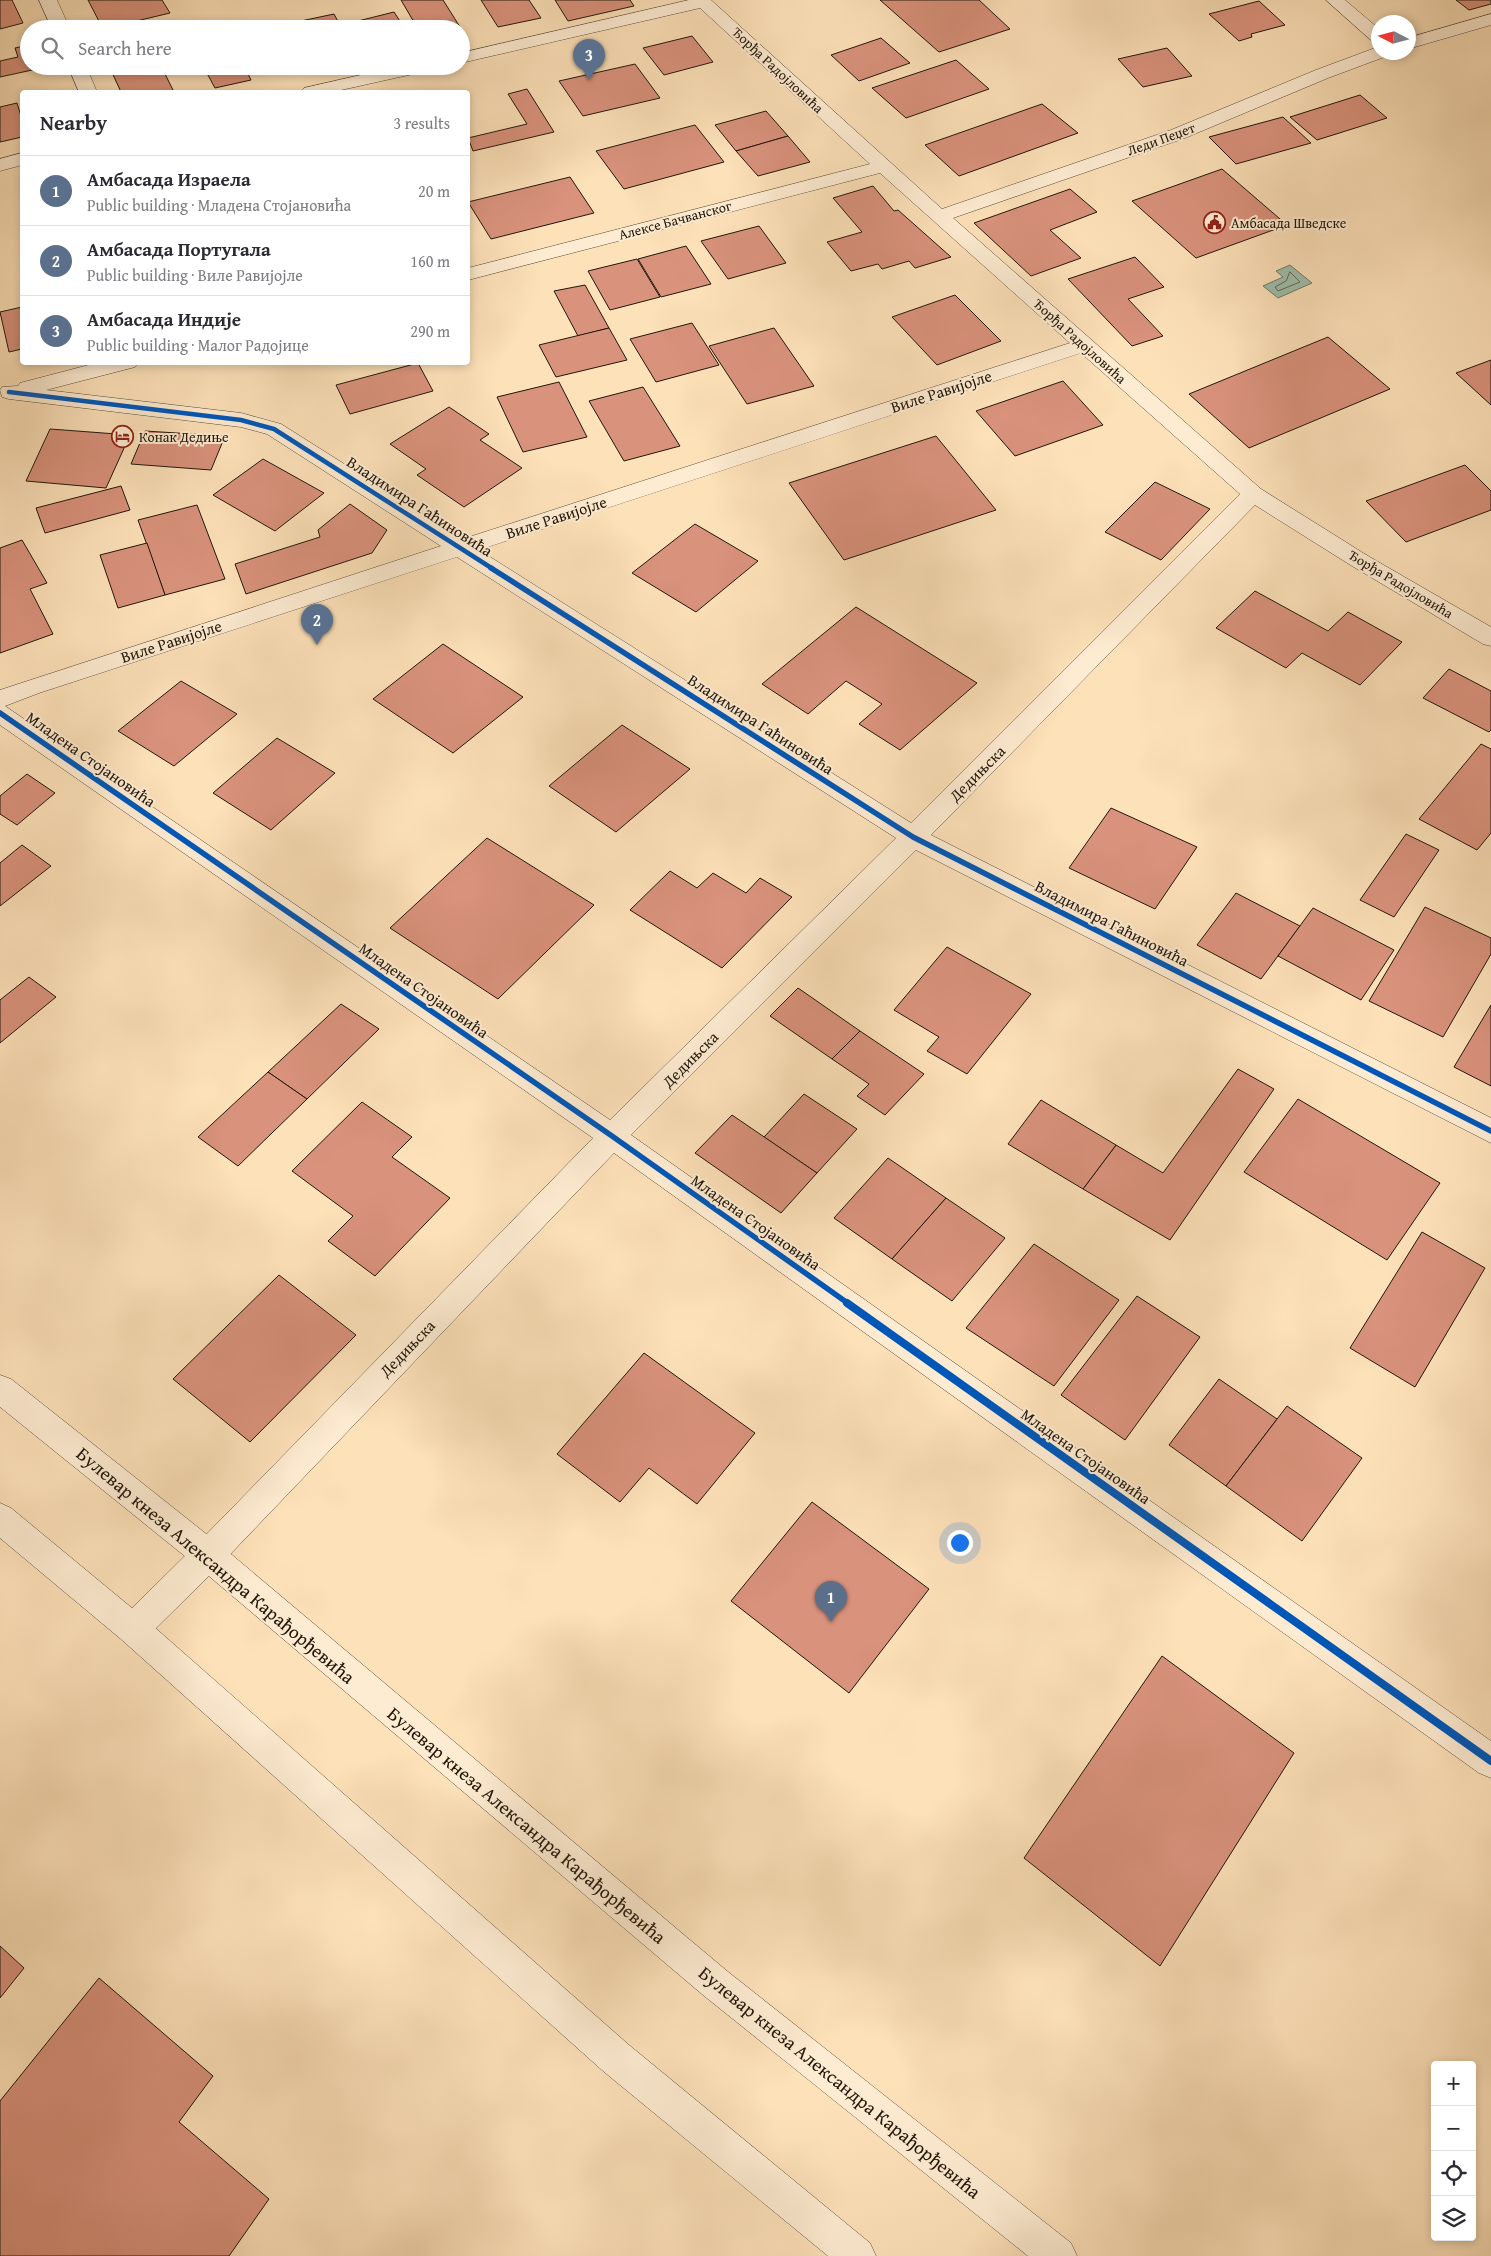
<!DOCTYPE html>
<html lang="en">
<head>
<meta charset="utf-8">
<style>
  body { margin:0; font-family:"Gentium Book Plus",serif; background:#f2f2f3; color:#2b2b33 }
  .controls { position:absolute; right:15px; bottom:15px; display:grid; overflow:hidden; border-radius:5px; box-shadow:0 2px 8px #0003 }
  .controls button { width:45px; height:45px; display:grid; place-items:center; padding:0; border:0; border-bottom:1px solid #e1e1e2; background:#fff; color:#2b2b33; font:25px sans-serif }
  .compass { position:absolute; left:1371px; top:15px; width:45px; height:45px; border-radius:50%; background:#fff; box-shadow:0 2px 8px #0003; rotate:276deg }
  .you { position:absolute; left:959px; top:1542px; width:18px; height:18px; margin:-12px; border:4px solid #fff; border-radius:50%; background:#1a73e8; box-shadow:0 0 0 8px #1a73e833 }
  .badge { display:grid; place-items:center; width:32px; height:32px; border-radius:50%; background:#b45309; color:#fff; font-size:16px; font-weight:700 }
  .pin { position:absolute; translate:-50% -41px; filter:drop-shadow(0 1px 2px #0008) }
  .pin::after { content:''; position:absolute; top:26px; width:18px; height:15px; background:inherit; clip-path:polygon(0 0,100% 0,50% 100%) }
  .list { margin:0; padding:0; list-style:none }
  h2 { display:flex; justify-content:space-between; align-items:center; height:65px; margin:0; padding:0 20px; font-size:21px }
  h2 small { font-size:16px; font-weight:400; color:#7c7c81 }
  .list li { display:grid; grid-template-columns:32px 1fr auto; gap:15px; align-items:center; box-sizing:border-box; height:70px; padding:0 20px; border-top:1px solid #e1e1e2 }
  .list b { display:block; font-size:19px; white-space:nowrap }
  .list p { margin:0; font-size:16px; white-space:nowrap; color:#7c7c81 }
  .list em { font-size:16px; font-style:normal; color:#7c7c81 }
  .icon { flex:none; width:28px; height:28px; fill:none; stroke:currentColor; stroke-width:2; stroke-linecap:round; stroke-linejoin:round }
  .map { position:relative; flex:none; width:1491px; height:2256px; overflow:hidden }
  .search { position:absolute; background:#fff; box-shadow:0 2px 8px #0003; left:20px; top:20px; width:450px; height:55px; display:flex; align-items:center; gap:12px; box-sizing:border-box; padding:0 18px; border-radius:28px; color:#7c7c81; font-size:19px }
  .panel { position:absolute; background:#fff; box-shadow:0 2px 8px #0003; left:20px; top:90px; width:450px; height:275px; border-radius:5px }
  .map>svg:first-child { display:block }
</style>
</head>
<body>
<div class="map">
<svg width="1491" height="2256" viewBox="0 0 1491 2256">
  <rect width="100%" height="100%" fill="#fde1b9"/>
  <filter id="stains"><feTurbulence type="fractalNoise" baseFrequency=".004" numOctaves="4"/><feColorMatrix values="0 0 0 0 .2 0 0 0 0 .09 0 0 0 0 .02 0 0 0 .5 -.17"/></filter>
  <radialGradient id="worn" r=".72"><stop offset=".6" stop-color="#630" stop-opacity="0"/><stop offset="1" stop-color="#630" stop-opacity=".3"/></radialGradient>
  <!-- water -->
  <path fill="#a0beab" stroke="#6d7b6b" d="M1290 265 1312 283 1278 298 1263 286 1283 277 1276 271Z"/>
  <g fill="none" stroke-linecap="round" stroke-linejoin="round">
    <!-- shore -->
    <path stroke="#606a5b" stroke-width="1" d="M1290 272 1300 282 1278 291 1275 287 1286 281Z"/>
  </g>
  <!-- building -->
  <g fill="#d9927c" stroke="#21170b">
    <path d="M0 0H12L23 23 0 29Z"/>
    <path d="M88 0H162L170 13 103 29Z"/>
    <path d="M401 0H443L460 27 450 29H418Z"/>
    <path d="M481 0H529L541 18 498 27Z"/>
    <path d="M555 0H630L634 6 568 21Z"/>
    <path d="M880 0H979L1010 29 939 52Z"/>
    <path d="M1456 0H1491V4L1469 10Z"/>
    <path d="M1259 1 1285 25 1251 34 1252 37 1239 41 1209 14Z"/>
    <path d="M394 12 405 29H363L358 21Z"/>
    <path d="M334 14 342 29H263Z"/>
    <path d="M692 36 713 62 664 75 643 48Z"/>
    <path d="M881 38 910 63 859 81 831 55Z"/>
    <path d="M29 45V66L46 67 0 77V61L18 57 15 48Z"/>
    <path d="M1167 48 1192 76 1143 87 1118 59Z"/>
    <path d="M956 60 989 89 906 118 872 88Z"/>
    <path d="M635 64 660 98 583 116 559 81Z"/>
    <path d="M109 66H161L174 92H121Z"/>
    <path d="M203 66H244L251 80 215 88Z"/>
    <path d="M527 89 554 132 473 151 468 138 527 124 508 94Z"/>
    <path d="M1360 95 1387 118 1317 140 1290 117Z"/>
    <path d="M17 103 22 119V137L0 142V107Z"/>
    <path d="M1042 104 1078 133 959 176 925 145Z"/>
    <path d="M766 111 788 136 736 151 715 125Z"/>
    <path d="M1283 117 1311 143 1236 164 1209 137Z"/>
    <path d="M695 125 724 162 624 189 596 151Z"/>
    <path d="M788 136 810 162 758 176 736 151Z"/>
    <path d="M1222 169 1287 225 1196 258 1132 201Z"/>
    <path d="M570 177 594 213 491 239 468 202Z"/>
    <path d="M873 186 894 211 898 210 951 257 915 268 909 261 882 269 878 264 851 271 827 242 862 232 833 198Z"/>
    <path d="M1070 189 1097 212 1050 230 1081 258 1031 276 974 223Z"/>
    <path d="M759 226 786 263 728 279 701 241Z"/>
    <path d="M686 246 711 284 661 297 638 259Z"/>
    <path d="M1135 257 1164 287 1128 299 1163 336 1132 346 1068 279Z"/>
    <path d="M637 259 660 297 610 310 588 271Z"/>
    <path d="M585 285 609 328 578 336 554 291Z"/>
    <path d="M955 295 1001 341 937 365 892 317Z"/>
    <path d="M22 307V349L9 352 0 312Z"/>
    <path d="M692 323 719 365 656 382 630 339Z"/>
    <path d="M609 328 627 360 556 377 539 345Z"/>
    <path d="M774 328 814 386 747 404 709 346Z"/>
    <path d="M1328 337 1390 389 1249 448 1189 394Z"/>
    <path d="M1491 360V405L1456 373Z"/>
    <path d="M418 363 433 391 350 414 336 385Z"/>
    <path d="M1063 381 1103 425 1015 456 976 411Z"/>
    <path d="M559 382 587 437 523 452 497 397Z"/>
    <path d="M643 387 680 446 624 461 589 401Z"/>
    <path d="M449 407 489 434 480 440 522 468 464 507 417 475 426 469 390 444Z"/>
    <path d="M50 429 130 435 106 488 26 481Z"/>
    <path d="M145 431 225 436 211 470 131 464Z"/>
    <path d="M936 436 996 510 844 560 789 483Z"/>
    <path d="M263 459 324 493 275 531 213 495Z"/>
    <path d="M1465 465 1491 491V510L1406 542 1366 501Z"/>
    <path d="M1155 482 1210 509 1161 560 1105 532Z"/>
    <path d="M121 486 130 510 45 533 36 508Z"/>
    <path d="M350 504 387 530 372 553 246 594 235 564 320 537 318 530Z"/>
    <path d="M197 505 225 579 165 595 138 520Z"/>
    <path d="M695 524 758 561 696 612 632 573Z"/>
    <path d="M22 540 47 583 30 589 53 634 0 653V548Z"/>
    <path d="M147 543 165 595 118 608 100 555Z"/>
    <path d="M1255 591 1328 631 1348 612 1402 642 1360 685 1302 653 1286 668 1216 628Z"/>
    <path d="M856 607 977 683 900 750 859 724 882 704 846 681 808 714 762 684Z"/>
    <path d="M443 644 523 697 453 753 373 699Z"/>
    <path d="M1449 669 1491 691V730L1489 732 1423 698Z"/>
    <path d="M181 681 237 714 174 766 118 731Z"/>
    <path d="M622 725 690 769 616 832 549 786Z"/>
    <path d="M277 738 335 773 271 830 213 793Z"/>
    <path d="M1481 744 1491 749V833L1477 850 1419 819Z"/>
    <path d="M27 774 55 793 17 825 0 814V796Z"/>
    <path d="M1111 808 1197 847 1155 909 1069 868Z"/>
    <path d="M1406 834 1439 850 1394 917 1360 900Z"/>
    <path d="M487 838 594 905 498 999 390 928Z"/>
    <path d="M22 845 51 866 0 906V863Z"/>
    <path d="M670 871 697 888 713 873 746 893 760 878 792 897 722 968 630 910Z"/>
    <path d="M1236 893 1300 926 1261 979 1197 945Z"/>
    <path d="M1425 907 1491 938V954L1443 1037 1369 1001Z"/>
    <path d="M1313 908 1394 950 1361 1000 1278 956Z"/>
    <path d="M947 947 1031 994 967 1074 927 1051 939 1037 894 1010Z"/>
    <path d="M29 977 56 997 0 1043V1000Z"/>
    <path d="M798 988 860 1031 832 1059 770 1016Z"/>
    <path d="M341 1004 379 1029 307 1099 268 1072Z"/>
    <path d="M1491 1005V1086L1454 1067Z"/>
    <path d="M860 1031 924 1074 885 1115 857 1096 869 1084 832 1059Z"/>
    <path d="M1238 1069 1274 1089 1170 1240 1083 1189 1116 1145 1163 1173Z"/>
    <path d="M268 1072 307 1099 238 1166 198 1137Z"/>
    <path d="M804 1094 857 1129 817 1173 764 1137Z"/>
    <path d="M1298 1099 1440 1183 1387 1260 1244 1172Z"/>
    <path d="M1041 1100 1116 1145 1083 1189 1008 1144Z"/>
    <path d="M362 1102 412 1137 392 1157 450 1198 375 1276 328 1241 353 1216 292 1171Z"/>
    <path d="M732 1115 817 1173 781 1213 695 1153Z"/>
    <path d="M888 1158 946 1198 892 1259 834 1218Z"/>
    <path d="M946 1198 1005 1238 952 1301 892 1259Z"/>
    <path d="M1422 1232 1485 1268 1415 1387 1350 1348Z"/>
    <path d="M1034 1244 1119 1300 1054 1386 966 1328Z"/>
    <path d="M279 1275 356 1335 250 1442 173 1379Z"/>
    <path d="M1137 1296 1200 1337 1125 1440 1061 1395Z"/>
    <path d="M644 1353 755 1433 697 1504 649 1468 620 1502 557 1454Z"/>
    <path d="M1219 1379 1277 1419 1226 1486 1169 1445Z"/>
    <path d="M1287 1406 1362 1458 1302 1541 1226 1486Z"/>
    <path d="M812 1502 929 1589 849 1693 731 1601Z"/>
    <path d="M1162 1656 1294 1753 1160 1966 1024 1858Z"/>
    <path d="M0 1946 24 1968 0 1998Z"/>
    <path d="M99 1978 213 2076 179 2122 269 2199 229 2256H0V2101Z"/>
  </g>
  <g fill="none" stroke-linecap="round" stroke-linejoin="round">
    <defs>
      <g id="minor">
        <path d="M39 0H57L70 29H52Z"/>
        <path d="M689 0H711L942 209 1171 130 1316 70 1375 48 1378 47V52H1390L1387 56 1328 78 1185 138 953 218 1261 489 1368 556 1491 627V646L1483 644 1352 566 1255 505 931 835 1491 1118V1143L916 850 631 1135 1491 1741V1778L1479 1773 614 1153 219 1566 144 1640 133 1645 122 1640 117 1629 122 1618 197 1544 593 1138 0 725V690L441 546 267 434 241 427 9 399 2 397 0 390 2 387 18 386 20 383 100 362H138L135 367 46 390 241 413 281 424 463 539 1070 343 880 173 468 280V268L870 164 700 8 461 63V53ZM1081 353 1240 494 911 823 479 550ZM457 557 896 838 610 1120 5 706 39 693Z"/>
        <path d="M1326 0H1345L1378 28V42L1372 41Z"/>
        <path d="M1491 14V25L1408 49V38Z"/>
        <path d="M68 66H86L97 92H79Z"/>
        <path d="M400 66H434L431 70 332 92H301L304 88Z"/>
        <path d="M22 153V165L0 171V159Z"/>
      </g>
      <g id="tertiary">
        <path d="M0 1375 11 1379 219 1544 727 1971 1071 2243 1077 2256H1028L703 1995 197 1566 0 1407Z"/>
        <path d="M0 1503 11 1508 144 1618 629 2045 870 2243 876 2256H828L603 2071 122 1640 0 1538Z"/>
      </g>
    </defs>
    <!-- minor casing -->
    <use href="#minor" stroke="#584a36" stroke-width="1"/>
    <!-- tertiary casing -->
    <use href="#tertiary" stroke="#584a36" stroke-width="1"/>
    <!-- minor -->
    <use href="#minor" fill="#feecd2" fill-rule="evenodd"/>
    <!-- tertiary -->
    <use href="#tertiary" fill="#feecd2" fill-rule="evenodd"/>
    <defs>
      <path id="cycleway-far2" d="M9 392 241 420 274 429 493 569"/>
      <g id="cycleway-far1">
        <path d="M491 568 913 837 1491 1131"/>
        <path d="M0 713 612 1136 849 1304"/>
      </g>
      <path id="cycleway" d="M847 1303 1491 1761"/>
    </defs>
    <!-- cycleway-far2 casing -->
    <use href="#cycleway-far2" stroke="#feecd2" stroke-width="7"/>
    <!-- cycleway-far1 casing -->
    <use href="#cycleway-far1" stroke="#feecd2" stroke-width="9"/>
    <!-- cycleway casing -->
    <use href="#cycleway" stroke="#feecd2" stroke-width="11"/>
    <!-- cycleway-far2 -->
    <use href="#cycleway-far2" stroke="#0057b8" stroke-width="4.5"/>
    <!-- cycleway-far1 -->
    <use href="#cycleway-far1" stroke="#0057b8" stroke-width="5.5"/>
    <!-- cycleway -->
    <use href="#cycleway" stroke="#0057b8" stroke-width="8"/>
  </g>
  <!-- icons -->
  <defs>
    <symbol id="civic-ring" viewBox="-11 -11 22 22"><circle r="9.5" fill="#feecd2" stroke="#8f2418" stroke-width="1.5"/><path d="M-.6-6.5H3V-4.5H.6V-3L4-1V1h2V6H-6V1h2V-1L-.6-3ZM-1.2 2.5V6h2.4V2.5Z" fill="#8f2418"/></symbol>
    <symbol id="hotel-ring" viewBox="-11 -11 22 22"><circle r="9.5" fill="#feecd2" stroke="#8f2418" stroke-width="1.5"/><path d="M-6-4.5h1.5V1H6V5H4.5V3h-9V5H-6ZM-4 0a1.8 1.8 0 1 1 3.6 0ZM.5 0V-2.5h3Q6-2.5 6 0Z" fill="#8f2418"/></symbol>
  </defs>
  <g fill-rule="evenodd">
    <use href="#civic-ring" x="1202" y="210" width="25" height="25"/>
    <use href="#hotel-ring" x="110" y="424" width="25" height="25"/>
  </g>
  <g text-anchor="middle" stroke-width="4" stroke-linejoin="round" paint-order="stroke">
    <!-- far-street labels -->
    <g font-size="14" fill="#21170b" stroke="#feecd2">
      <text transform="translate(778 70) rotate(43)" y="5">Ђорђа Радојловића</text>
      <text transform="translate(1161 139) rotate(-20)" y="5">Леди Пеџет</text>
      <text transform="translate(675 220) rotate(-15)" y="5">Алексе Бачванског</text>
      <text transform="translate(1080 341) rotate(42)" y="5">Ђорђа Радојловића</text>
      <text transform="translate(1401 584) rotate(31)" y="5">Ђорђа Радојловића</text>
    </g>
    <!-- far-poi labels -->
    <g font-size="14" fill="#21170b" stroke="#feecd2" text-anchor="start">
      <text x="1231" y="228">Амбасада Шведске</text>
      <text x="139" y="442">Конак Дедиње</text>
    </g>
    <!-- street labels -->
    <g font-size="16" fill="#21170b" stroke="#feecd2">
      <text transform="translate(941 391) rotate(-18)" y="6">Виле Равијојле</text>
      <text transform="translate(420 506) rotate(33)" y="6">Владимира Гаћиновића</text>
      <text transform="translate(556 517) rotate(-18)" y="6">Виле Равијојле</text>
      <text transform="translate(171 641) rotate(-18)" y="6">Виле Равијојле</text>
      <text transform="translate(761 724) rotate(33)" y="6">Владимира Гаћиновића</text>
      <text transform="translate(91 759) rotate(35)" y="6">Младена Стојановића</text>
      <text transform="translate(977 773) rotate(-45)" y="6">Дедињска</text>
      <text transform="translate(1112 923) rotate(27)" y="6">Владимира Гаћиновића</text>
      <text transform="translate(424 990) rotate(35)" y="6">Младена Стојановића</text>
      <text transform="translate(690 1059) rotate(-45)" y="6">Дедињска</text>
      <text transform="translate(756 1222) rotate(35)" y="6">Младена Стојановића</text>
      <text transform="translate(407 1348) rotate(-46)" y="6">Дедињска</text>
      <text transform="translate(1086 1456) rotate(35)" y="6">Младена Стојановића</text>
    </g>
    <!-- near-street labels -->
    <g font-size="19" fill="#21170b" stroke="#feecd2">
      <text transform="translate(216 1565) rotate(40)" y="7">Булевар кнеза Александра Карађорђевића</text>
      <text transform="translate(527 1825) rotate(40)" y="7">Булевар кнеза Александра Карађорђевића</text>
      <text transform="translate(840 2082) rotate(39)" y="7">Булевар кнеза Александра Карађорђевића</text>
    </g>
  </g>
  <rect width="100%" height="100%" filter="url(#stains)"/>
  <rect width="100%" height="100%" fill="url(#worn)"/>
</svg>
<div class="controls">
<button>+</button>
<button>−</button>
<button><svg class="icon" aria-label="locate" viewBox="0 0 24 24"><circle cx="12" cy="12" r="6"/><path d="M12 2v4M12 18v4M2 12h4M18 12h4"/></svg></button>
<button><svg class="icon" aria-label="layers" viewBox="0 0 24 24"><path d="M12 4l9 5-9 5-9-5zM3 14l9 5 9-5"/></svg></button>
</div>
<svg class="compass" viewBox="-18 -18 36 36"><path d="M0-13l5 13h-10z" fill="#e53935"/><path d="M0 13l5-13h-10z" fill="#7c7c81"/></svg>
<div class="you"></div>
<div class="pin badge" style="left:831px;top:1622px;background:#5c6f8a">1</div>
<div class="pin badge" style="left:317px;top:645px;background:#5c6f8a">2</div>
<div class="pin badge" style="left:589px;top:80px;background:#5c6f8a">3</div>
<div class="search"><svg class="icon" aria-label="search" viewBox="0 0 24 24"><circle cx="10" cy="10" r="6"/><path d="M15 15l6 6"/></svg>Search here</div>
<section class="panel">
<h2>Nearby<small>3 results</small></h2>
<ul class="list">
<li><span class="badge" style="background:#5c6f8a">1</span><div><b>Амбасада Израела</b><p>Public building · Младена Стојановића</p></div><em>20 m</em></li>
<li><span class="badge" style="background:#5c6f8a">2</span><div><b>Амбасада Португала</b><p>Public building · Виле Равијојле</p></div><em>160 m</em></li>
<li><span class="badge" style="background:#5c6f8a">3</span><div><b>Амбасада Индије</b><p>Public building · Малог Радојице</p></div><em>290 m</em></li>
</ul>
</section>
</div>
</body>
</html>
